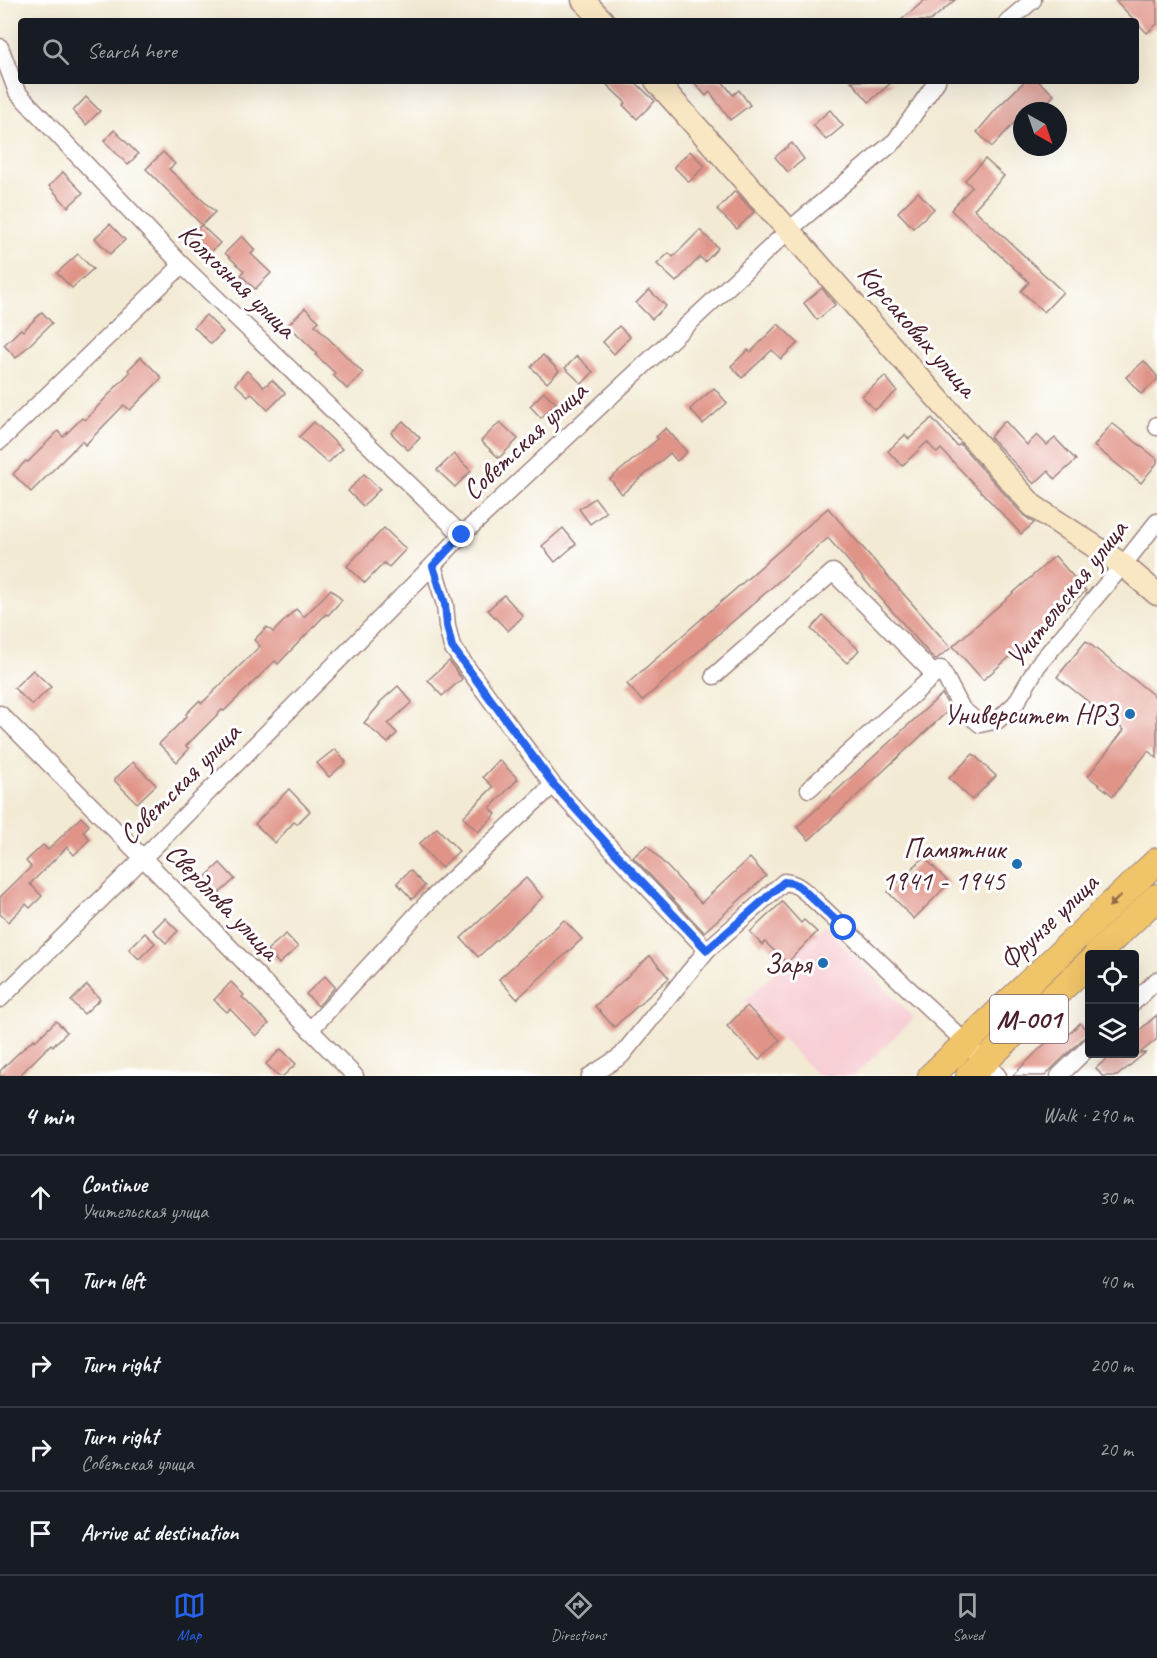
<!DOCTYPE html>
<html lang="en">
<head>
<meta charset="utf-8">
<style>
  body { margin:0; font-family:Caveat,sans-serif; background:#242831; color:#f1f3f6 }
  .controls { position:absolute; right:18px; bottom:18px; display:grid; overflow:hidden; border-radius:6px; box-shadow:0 6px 24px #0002 }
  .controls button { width:54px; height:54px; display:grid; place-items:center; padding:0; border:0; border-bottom:2px solid #363941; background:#171b24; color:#f1f3f6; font:30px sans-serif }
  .compass { position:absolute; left:1013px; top:102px; width:54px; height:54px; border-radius:50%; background:#171b24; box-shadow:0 6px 24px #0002; rotate:140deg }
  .stop { position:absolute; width:18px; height:18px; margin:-14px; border:4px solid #2563eb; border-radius:50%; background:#fff }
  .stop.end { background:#2563eb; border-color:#fff; box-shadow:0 2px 6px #0008 }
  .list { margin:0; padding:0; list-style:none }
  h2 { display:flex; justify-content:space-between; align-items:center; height:78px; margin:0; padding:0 24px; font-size:26px }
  h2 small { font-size:20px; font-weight:400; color:#9ea1a6 }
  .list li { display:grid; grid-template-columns:39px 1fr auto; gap:18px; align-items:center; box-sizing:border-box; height:84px; padding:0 24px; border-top:2px solid #363941 }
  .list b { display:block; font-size:22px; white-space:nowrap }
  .list p { margin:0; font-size:20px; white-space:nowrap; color:#9ea1a6 }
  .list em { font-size:20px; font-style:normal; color:#9ea1a6 }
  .icon { flex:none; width:33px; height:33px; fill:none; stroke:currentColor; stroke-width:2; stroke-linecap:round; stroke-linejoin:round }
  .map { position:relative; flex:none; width:1157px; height:1076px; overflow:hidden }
  .search { position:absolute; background:#171b24; box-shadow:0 6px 24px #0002; left:18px; right:18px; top:18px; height:66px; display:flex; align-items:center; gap:15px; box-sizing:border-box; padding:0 21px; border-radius:6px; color:#9ea1a6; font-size:22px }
  .sheet { height:498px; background:#171b24 }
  nav { display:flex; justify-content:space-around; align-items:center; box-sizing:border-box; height:84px; border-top:2px solid #363941; background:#171b24; font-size:16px; color:#9ea1a6 }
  nav a { display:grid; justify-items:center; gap:3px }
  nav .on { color:#2563eb }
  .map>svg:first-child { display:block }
</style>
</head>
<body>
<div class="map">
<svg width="1157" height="1076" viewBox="0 0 1157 1076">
  <rect width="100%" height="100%" fill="#fff"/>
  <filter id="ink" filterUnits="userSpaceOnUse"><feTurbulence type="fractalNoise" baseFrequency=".0167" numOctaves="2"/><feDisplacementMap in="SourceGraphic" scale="12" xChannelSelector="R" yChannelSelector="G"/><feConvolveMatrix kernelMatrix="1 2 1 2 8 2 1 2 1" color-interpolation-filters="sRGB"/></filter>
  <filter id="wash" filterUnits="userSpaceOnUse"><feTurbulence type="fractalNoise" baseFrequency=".008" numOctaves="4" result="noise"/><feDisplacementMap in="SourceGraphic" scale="24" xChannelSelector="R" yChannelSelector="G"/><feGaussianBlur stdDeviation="1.35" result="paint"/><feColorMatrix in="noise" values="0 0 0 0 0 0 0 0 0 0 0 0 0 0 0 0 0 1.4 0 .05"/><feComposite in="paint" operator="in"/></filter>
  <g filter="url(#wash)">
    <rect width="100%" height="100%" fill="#f3ead4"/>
    <!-- built -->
    <path fill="#f7cfd5" d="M824 925 914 1018 854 1076H818L745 1001Z"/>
    <g id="blocks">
      <!-- building -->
      <g fill="#e09387">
        <path d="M925 0H955L930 21H900Z"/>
        <path d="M1115 0H1157V24L1147 33Z"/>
        <path d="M603 81H634L655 101 637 119 623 105 626 103Z"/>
        <path d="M693 81H722L733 95 739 90 750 105 730 120 710 92 706 96Z"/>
        <path d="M851 81H893L869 102Z"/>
        <path d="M1025 81H1038L1054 95 1044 106 1038 102 1028 111H1022V117L1015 124 1014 123 992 147 977 132 999 106Z"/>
        <path d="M86 97 100 111 86 125 73 111Z"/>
        <path d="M830 110 843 126 826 140 813 125Z"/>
        <path d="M114 130 138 154 128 165 104 141Z"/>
        <path d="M792 143 804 159 788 172 775 157Z"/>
        <path d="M690 151 705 166 689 182 674 167Z"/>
        <path d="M163 152 175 164 169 169 215 212 202 225 146 169Z"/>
        <path d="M985 159 1004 176 974 209 1063 292 1044 312 1021 291 1029 282 951 210 972 187 965 180Z"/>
        <path d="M63 172 83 193 68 207 49 186Z"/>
        <path d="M735 191 754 212 737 229 717 210Z"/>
        <path d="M918 192 934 209 913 228 898 212Z"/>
        <path d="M110 224 125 240 110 254 95 238Z"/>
        <path d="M201 225 220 243 209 254 190 236Z"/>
        <path d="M700 230 718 248 705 262 700 257 676 282 657 264 669 253 673 257Z"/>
        <path d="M242 236 255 250 251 254 271 273 255 289 241 275 244 271 225 253Z"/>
        <path d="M78 254 93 269 72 288 57 273Z"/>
        <path d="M822 288 835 305 817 320 804 303Z"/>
        <path d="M649 290 666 306 652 319 636 303Z"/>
        <path d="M305 308 319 321 315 325 363 373 347 389 333 375 335 373 316 355 317 353 288 325Z"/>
        <path d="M42 312 52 323 16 358 4 345 21 329 23 331Z"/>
        <path d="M206 315 223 332 211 344 194 327Z"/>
        <path d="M778 324 798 343 781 359 772 350 742 378 731 366 748 350 751 352Z"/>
        <path d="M619 326 630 337 614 354 603 342Z"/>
        <path d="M543 355 559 371 547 383 531 367Z"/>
        <path d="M577 356 593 372 582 384 565 368Z"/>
        <path d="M141 357 162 378 130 410 124 405 85 445 82 441 31 492 13 474 26 461 28 462 58 431 63 437 82 418 85 420 130 372 128 370Z"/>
        <path d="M1144 361 1157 376V380L1141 394 1126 377Z"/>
        <path d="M247 371 264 387 272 380 285 393 268 410 251 393 248 396 235 384Z"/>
        <path d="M885 376 897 391 875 410 862 396Z"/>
        <path d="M714 388 727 403 703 424 690 409Z"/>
        <path d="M544 392 556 403 541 418 530 406Z"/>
        <path d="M932 418 957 446 960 444 1023 515 1034 523 1021 534 941 449 937 453 927 442 902 466 888 451 905 435 909 439Z"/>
        <path d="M403 421 420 438 408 450 391 433Z"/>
        <path d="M1005 421 1027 445 1037 435 1047 445 1055 438 1076 460 1055 479 1048 471 1034 484 990 437Z"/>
        <path d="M314 422 342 449 328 463 299 437Z"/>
        <path d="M500 422 518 439 499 458 481 441Z"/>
        <path d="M1112 423 1157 459V463L1141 483 1094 446Z"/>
        <path d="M666 428 687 452 677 461 670 453 622 494 610 479 658 439 656 437Z"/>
        <path d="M454 454 471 471 455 487 437 470Z"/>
        <path d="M364 474 380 489 363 506 348 491Z"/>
        <path d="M595 498 606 512 590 524 579 509Z"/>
        <path d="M828 508 951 648 935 660 828 538 642 701 627 684Z"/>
        <path d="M384 528 406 549 389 567 384 563 365 583 347 566Z"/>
        <path d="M563 528 576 544 555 562 542 546Z"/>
        <path d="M1055 556 1086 591 983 680 953 646Z"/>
        <path d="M331 589 342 600 328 615 326 614 278 664 275 661 224 711 222 710 186 746 189 749 177 762 159 744 187 716 186 714 199 701 202 703 260 646 254 640 267 627 273 632 296 609 304 617Z"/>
        <path d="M504 595 523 616 508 631 488 610Z"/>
        <path d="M823 616 859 650 847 663 811 629Z"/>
        <path d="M1086 641 1157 698V758L1148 751 1113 796 1088 776 1124 730 1057 677Z"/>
        <path d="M449 661 462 679 442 696 428 680Z"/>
        <path d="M33 670 51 687 32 705 14 688Z"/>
        <path d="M398 686 412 702 388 724 397 733 388 743 364 723 380 704 379 703Z"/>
        <path d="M942 694 950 709 809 840 797 827Z"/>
        <path d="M335 749 346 762 329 777 317 763Z"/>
        <path d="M973 754 996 776 972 800 949 778Z"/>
        <path d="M499 760 518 779 490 808 496 814 478 832 463 817 493 787 483 777Z"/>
        <path d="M133 762 156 785 137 803 114 780Z"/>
        <path d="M289 789 310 811 297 824 294 822 275 843 255 824Z"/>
        <path d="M81 817 89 825 83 832 90 839 74 855 67 847 30 884 42 896 30 908 26 904 8 922 0 914V897L31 867 26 861 43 845 48 850Z"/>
        <path d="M437 828 459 851 441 868 419 844Z"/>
        <path d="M647 845 701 903 750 858 766 876 704 932 633 857Z"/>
        <path d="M924 857 949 883 914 919 888 892Z"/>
        <path d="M220 863 235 879 214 898 199 883Z"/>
        <path d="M410 870 425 886 412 899 397 883Z"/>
        <path d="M526 878 543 897 478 957 461 938Z"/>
        <path d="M782 902 801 923 804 920 817 932 787 963 765 942 762 945 750 932Z"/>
        <path d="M165 918 178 931 166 943 153 930Z"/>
        <path d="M564 920 582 939 517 999 499 979Z"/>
        <path d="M145 933 155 943 139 959 129 949Z"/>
        <path d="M286 934 298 947 279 964 267 950Z"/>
        <path d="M650 956 669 978 614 1027 595 1006Z"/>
        <path d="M325 976 335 987 318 1006 306 994Z"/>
        <path d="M231 982 244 995 242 997 269 1024 256 1036 230 1009 227 1012 214 1000Z"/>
        <path d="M87 985 100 999 84 1014 71 1001Z"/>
        <path d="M747 1006 780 1040 759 1060 727 1026Z"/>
        <path d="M1157 1015V1039L1140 1053H1145L1117 1076H1102L1096 1068 1114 1053H1134V1035Z"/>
        <path d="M56 1021 67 1032 53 1046 51 1044 19 1076H0V1071L13 1058 34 1039 35 1041Z"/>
        <path d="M1080 1023 1089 1033 1044 1076H1012L1056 1033 1063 1040Z"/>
        <path d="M281 1049 296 1064 283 1076H278L266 1064Z"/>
      </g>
    </g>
  </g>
  <g filter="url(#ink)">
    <use href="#blocks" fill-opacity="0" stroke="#9e8480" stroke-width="1.5"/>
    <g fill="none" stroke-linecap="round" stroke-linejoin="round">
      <defs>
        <g id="street">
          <path d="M1008 21 1033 0"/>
          <path d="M0 47 17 92 182 265 462 535"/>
          <path d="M1157 425V427"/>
          <path d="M0 441 182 265"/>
          <path d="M433 565 445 605 447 626 452 647 553 785 617 855 707 950"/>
          <path d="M714 676 833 572 935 675"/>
          <path d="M0 714 143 858 355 1076"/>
          <path d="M809 789 941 669 962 709 980 724 998 720 1016 703 1038 665 1123 565 1157 522"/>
          <path d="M0 999 143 858 433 565 462 535 789 230 896 140 937 81"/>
          <path d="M1134 1002 1157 980"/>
          <path d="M310 1030 430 900 553 785"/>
          <path d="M590 1076 621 1056 707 950 784 882C796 883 802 889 811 897L966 1043 998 1076"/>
          <path d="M1059 1076 1090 1046"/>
        </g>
        <g id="secondary">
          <path d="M583 0 603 21"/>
          <path d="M656 81 1033 506 1123 565 1157 594"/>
        </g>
        <g id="primary">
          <path d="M1097 954 1157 897"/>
          <path d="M931 1076 1157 861"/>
          <path d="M969 1076 1090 962"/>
        </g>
      </defs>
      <!-- street casing -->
      <use href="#street" stroke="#9e8480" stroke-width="19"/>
      <!-- secondary casing -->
      <use href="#secondary" stroke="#9e8480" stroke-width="25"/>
      <!-- primary casing -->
      <use href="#primary" stroke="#9e8480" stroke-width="28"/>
      <!-- street -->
      <use href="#street" stroke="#fff" stroke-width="16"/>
      <!-- secondary -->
      <use href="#secondary" stroke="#f9e7c3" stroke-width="22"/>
      <!-- primary -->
      <use href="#primary" stroke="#f0c469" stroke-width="26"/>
    </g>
    <!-- one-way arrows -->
    <defs><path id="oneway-solid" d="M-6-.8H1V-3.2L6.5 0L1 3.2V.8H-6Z" transform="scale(1.5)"/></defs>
    <use fill="#956947" href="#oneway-solid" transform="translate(1115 901) rotate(136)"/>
  </g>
  <g fill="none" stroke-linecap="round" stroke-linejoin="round" filter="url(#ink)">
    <!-- route -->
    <path stroke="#2563eb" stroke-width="8" d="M462 535 433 566 445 604 447 626 452 647 554 785 617 855 707 950 784 882 792 883 799 886 844 928"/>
  </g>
  <!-- markers -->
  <g fill="#1f6fb2" stroke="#fff" stroke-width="2">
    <circle cx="1130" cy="714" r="6"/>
    <circle cx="1017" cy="864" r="6"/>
    <circle cx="823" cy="963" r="6"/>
  </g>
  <g text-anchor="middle" stroke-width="6" stroke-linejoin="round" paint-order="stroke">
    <!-- shield labels -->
    <rect fill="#fff" stroke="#80626b" stroke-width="1.5" x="990" y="995" width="78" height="48" rx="4.5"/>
    <g font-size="27" font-weight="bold" fill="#4a1f2b">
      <text x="1029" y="1028">M-001</text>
    </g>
    <!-- street labels -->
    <g font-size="28" fill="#4a1f2b" stroke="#fff">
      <text transform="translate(238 280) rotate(44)" y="10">Колхозная улица</text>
      <text transform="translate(918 330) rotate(49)" y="10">Корсаковых улица</text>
      <text transform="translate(524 440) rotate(-43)" y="10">Советская улица</text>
      <text transform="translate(1066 593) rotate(-52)" y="10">Учительская улица</text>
      <text transform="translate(179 783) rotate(-45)" y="10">Советская улица</text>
      <text transform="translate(223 901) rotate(46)" y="10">Свердлова улица</text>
      <text transform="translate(1048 921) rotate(-44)" y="10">Фрунзе улица</text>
    </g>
    <!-- poi labels -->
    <g font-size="28" fill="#4a1f2b" stroke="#fff" text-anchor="end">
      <text x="1118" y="724">Университет НРЗ</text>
      <text x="1005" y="858">Памятник<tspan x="1005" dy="32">1941 - 1945</tspan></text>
      <text x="811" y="973">Заря</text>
    </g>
  </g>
</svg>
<div class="controls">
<button><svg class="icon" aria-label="locate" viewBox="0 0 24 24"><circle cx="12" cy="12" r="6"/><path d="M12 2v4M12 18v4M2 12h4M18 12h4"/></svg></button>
<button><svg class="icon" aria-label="layers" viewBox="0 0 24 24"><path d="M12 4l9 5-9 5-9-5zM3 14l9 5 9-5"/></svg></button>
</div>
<svg class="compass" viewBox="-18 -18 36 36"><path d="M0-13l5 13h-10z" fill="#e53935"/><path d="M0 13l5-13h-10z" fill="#9ea1a6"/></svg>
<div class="stop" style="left:844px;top:928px"></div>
<div class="stop end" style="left:462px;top:535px"></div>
<div class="search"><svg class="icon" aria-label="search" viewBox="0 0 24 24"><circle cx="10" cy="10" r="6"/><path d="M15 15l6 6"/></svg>Search here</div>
</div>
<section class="sheet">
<h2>4 min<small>Walk · 290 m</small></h2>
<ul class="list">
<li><svg class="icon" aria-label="ahead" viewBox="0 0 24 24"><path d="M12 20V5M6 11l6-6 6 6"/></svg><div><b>Continue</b><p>Учительская улица</p></div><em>30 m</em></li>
<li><svg class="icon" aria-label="left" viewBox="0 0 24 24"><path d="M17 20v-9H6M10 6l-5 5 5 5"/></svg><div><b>Turn left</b></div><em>40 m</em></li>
<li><svg class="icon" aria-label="right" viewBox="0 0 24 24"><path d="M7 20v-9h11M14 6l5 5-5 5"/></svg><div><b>Turn right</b></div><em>200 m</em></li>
<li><svg class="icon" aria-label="right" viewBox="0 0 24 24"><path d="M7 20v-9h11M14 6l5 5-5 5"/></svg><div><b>Turn right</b><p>Советская улица</p></div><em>20 m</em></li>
<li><svg class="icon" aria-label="arrive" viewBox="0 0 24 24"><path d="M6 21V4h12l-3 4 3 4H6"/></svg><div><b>Arrive at destination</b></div></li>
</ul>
</section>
<nav>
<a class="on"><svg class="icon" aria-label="map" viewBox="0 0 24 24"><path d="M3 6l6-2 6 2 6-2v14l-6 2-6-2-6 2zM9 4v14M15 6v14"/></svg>Map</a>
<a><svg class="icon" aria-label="directions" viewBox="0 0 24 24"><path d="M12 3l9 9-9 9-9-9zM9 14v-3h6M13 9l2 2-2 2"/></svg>Directions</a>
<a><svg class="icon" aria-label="saved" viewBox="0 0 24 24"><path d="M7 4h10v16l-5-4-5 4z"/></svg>Saved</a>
</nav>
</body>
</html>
